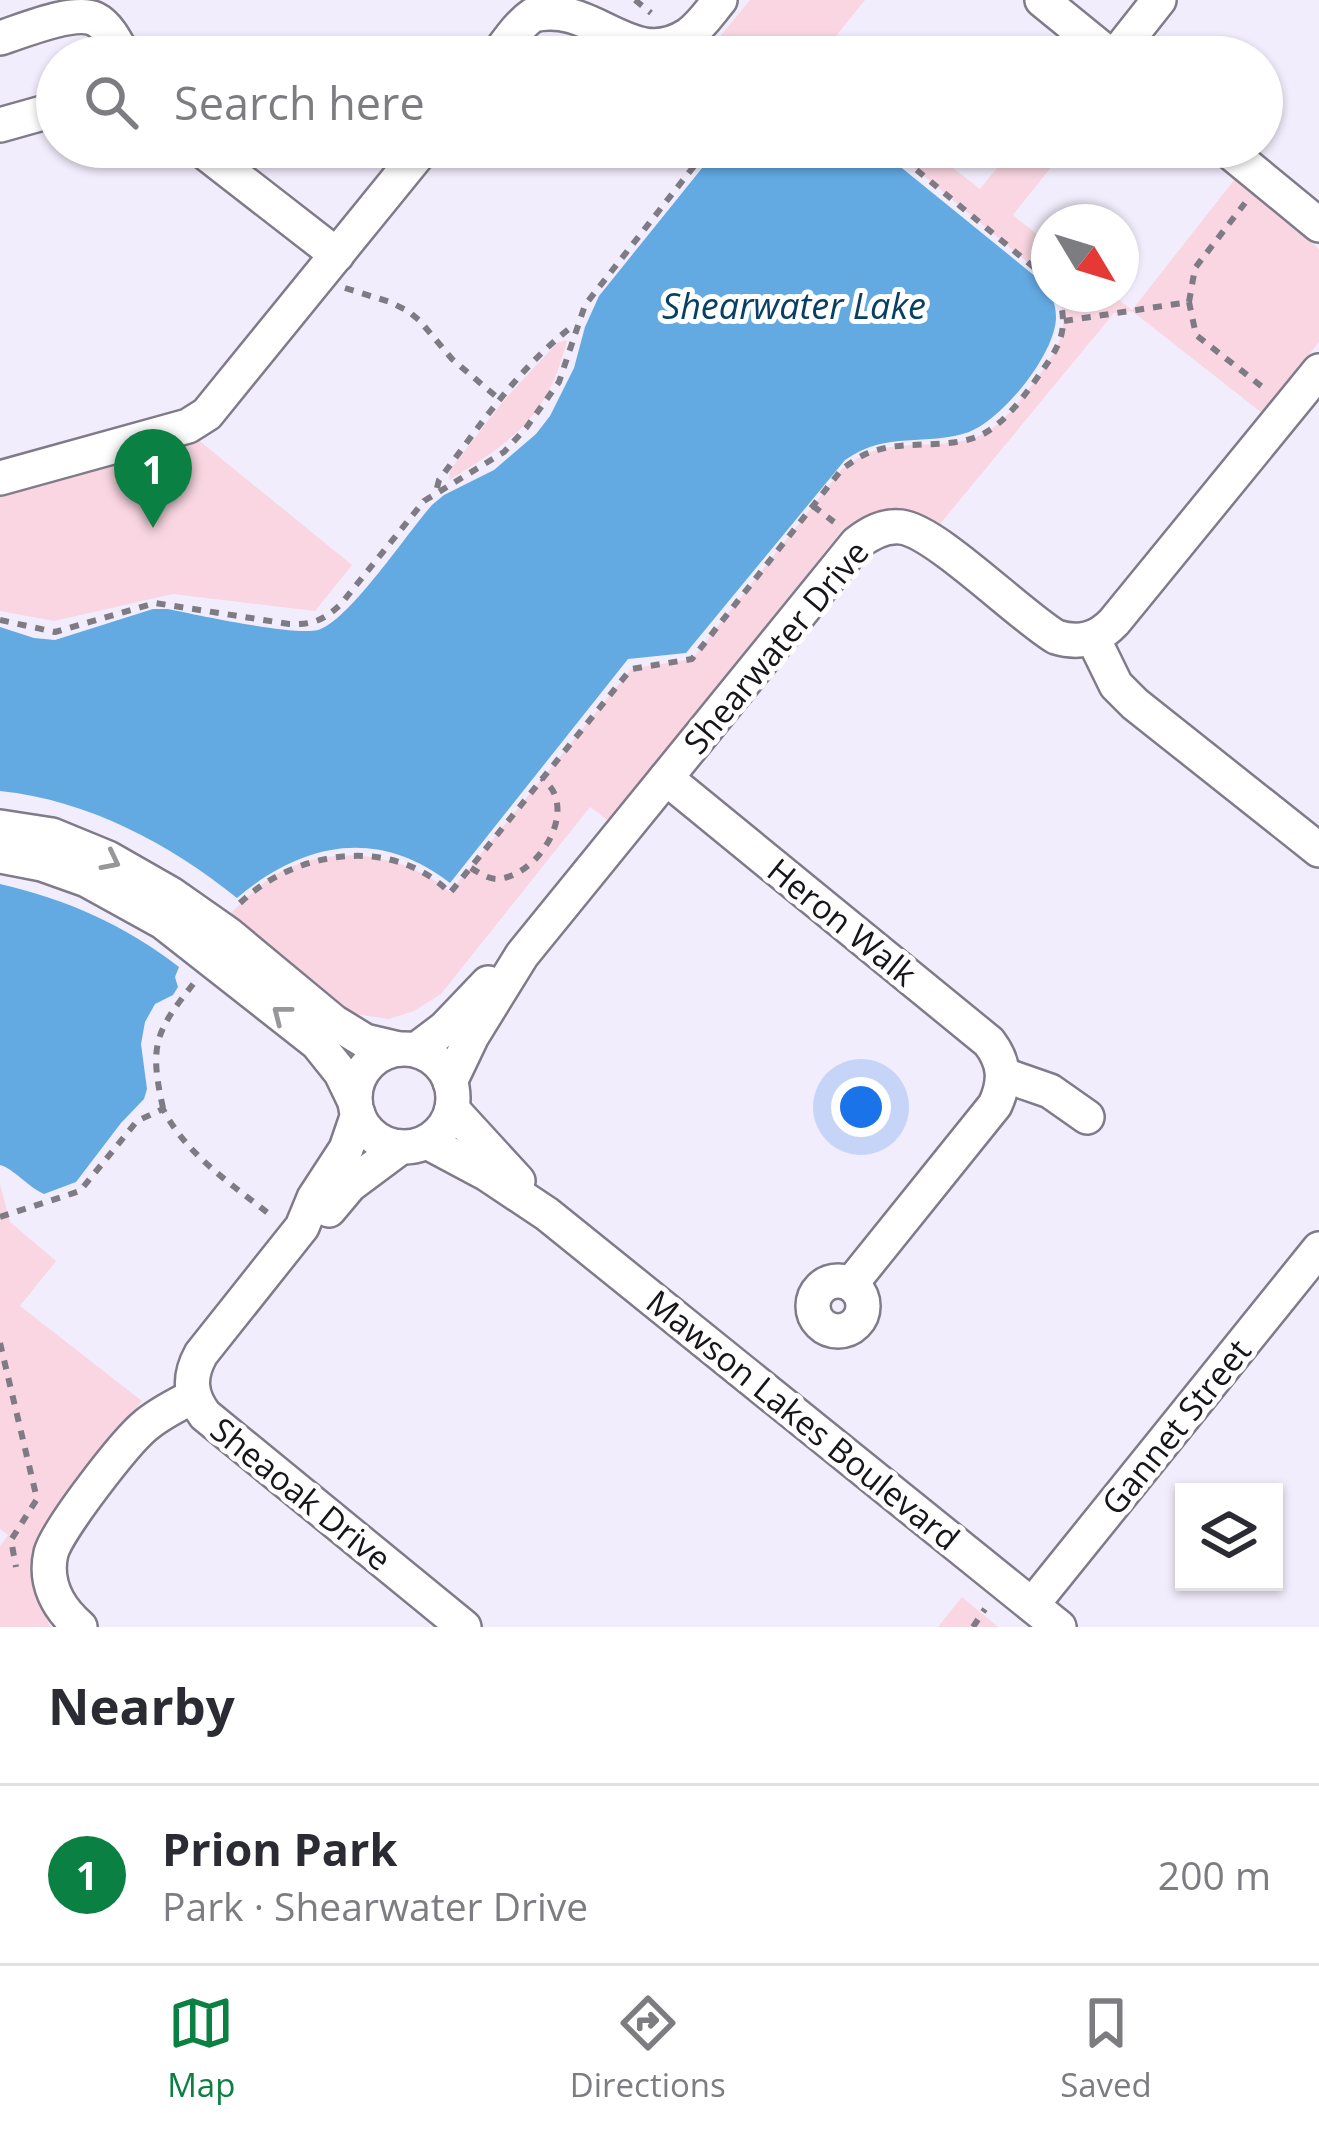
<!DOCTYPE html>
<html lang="en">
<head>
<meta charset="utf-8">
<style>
  body { margin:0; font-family:"Open Sans",sans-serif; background:#f2f2f3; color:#2b2b33 }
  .controls { position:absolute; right:36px; bottom:36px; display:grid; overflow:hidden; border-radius:0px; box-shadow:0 3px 9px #0004 }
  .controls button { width:108px; height:108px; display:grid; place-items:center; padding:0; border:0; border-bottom:3px solid #e1e1e2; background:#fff; color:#2b2b33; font:60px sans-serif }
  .compass { position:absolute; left:1031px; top:204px; width:108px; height:108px; border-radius:50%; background:#fff; box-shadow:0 3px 9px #0004; rotate:128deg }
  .you { position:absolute; left:861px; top:1107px; width:42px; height:42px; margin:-30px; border:9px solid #fff; border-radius:50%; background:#1a73e8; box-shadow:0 0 0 18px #1a73e833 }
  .badge { display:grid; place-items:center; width:78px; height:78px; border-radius:50%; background:#0b8043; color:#fff; font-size:39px; font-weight:700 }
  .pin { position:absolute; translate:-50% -99px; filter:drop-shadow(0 3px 6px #0008) }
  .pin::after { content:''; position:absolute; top:63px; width:42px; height:36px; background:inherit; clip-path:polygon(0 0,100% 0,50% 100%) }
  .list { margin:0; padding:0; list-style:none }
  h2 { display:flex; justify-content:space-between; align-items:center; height:156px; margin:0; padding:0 48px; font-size:51px }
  h2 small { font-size:39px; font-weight:400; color:#7c7c81 }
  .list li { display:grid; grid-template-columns:78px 1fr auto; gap:36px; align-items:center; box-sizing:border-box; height:180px; padding:0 48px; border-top:3px solid #e1e1e2 }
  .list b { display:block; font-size:45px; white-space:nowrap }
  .list p { margin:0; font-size:39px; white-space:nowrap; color:#7c7c81 }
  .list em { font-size:39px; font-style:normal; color:#7c7c81 }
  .icon { flex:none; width:66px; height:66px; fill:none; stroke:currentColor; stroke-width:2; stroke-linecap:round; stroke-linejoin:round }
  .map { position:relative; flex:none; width:1319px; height:1627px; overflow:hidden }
  .search { position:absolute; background:#fff; box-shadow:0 3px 9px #0004; left:36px; right:36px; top:36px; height:132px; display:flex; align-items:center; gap:30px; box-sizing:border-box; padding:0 42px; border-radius:66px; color:#7c7c81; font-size:45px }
  .sheet { height:336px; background:#fff }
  nav { display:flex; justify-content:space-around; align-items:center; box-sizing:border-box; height:168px; border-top:3px solid #e1e1e2; background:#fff; font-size:33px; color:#7c7c81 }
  nav a { display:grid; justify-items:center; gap:6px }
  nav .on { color:#0b8043 }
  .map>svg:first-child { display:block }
</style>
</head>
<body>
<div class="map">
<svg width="1319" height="1627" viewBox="0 0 1319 1627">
  <rect width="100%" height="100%" fill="#f2edfc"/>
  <!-- green -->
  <g fill="#f9d6e1">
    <path d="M750 0H865L819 57H703Z"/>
    <path d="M889 147H926L980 189 1014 147H1067L1013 215 1049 244V280Z"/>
    <path d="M1235 179 1319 249V342L1262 413 1132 311 1114 313 940 524C901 506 879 504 843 529L609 821 590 807 441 994 414 1011 389 1019 355 1014 230 914C243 901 257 887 273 876 328 842 404 852 450 892L631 669 692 659 842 469C852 462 862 454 874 451 909 439 952 451 985 433 1008 420 1027 392 1042 371 1061 344 1069 328 1058 294H1111L1132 310Z"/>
    <path d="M567 340C548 417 513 441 449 480L450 470 504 400 557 343Z"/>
    <path d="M191 434 352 565 315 611 173 594 54 621 0 611V490Z"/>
    <path d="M0 1184 10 1222 56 1261 20 1306 142 1401 46 1522 33 1582 50 1627H0V1546L8 1535 0 1529Z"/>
    <path d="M962 1597 998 1627H938Z"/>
  </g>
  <!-- water -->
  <g fill="#63a9e2">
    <path d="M719 147H876L1046 285C1051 297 1056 302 1056 318 1055 354 1003 419 969 432 925 447 888 430 845 460L686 653 628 659 450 883C378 827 303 842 237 898 170 844 88 800 0 791V627L34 638 55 640 153 609H168C197 615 294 636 318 630 349 621 407 533 432 505L444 495 494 470 536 434 550 416 574 368 585 327 599 296Z"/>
    <path d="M0 884C66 899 125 925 179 967L175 977 178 987 173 995 155 1004 145 1022 141 1044 147 1089 144 1099 121 1123 76 1182 44 1194C28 1187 13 1168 0 1165Z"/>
  </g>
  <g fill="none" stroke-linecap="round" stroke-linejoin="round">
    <defs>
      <g id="minor">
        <path d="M1042 0 1112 57"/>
        <path d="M0 38C23 31 73 9 95 19 109 26 117 44 124 57"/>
        <path d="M496 57C507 43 518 25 533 15 594 0 631 72 688 35 701 26 710 12 720 0"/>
        <path d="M1114 57 1159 0"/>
        <path d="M0 125 57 109"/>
        <path d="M198 147 337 255"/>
        <path d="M1224 147 1319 225"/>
        <path d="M0 478 188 426 207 414 424 147"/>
        <path d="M1093 638 1116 685 1135 704 1319 850"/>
        <path d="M666 778 989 1042C1005 1063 1006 1081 995 1105L851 1284"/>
        <path d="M0 827 52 835 108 858 171 894 228 934 334 1022 365 1041 399 1049"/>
        <path d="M0 856 42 864 87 880 163 922 317 1043 341 1073 355 1102"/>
        <circle cx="404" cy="1098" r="49"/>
        <path d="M416 1050 445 1028 488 983"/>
        <path d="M1004 1075 1050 1091 1087 1117"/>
        <path d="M450 1082 472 1036 522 955 857 543C870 533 884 525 901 527 936 531 1019 615 1056 637 1079 644 1097 640 1114 622L1319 371"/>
        <path d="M452 1109 518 1181"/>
        <path d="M358 1114 346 1149 314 1198 302 1227 201 1354C189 1376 189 1394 205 1415L464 1627"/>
        <path d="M427 1142 487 1174 547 1214 1059 1627"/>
        <path d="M329 1210 350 1185 401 1147"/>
        <circle cx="838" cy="1306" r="25"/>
        <path d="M1032 1605 1319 1249"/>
        <path d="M80 1627C58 1608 44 1583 51 1553 58 1529 125 1442 146 1425 160 1413 177 1405 194 1396"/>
      </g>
    </defs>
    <!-- minor casing -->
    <use href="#minor" stroke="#807b89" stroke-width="38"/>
    <!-- path -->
    <g stroke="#7e7b85" stroke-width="6" stroke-dasharray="9 9" stroke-linecap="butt">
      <path d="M635 0 651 13"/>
      <path d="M889 147 1049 280"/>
      <path d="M345 288 390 302 408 311 420 321 452 359 499 399"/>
      <path d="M1189 302 1195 268 1245 203"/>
      <path d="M1064 321 1189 302 1196 335 1265 389"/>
      <path d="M437 488 439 480C480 425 519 367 574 325"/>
      <path d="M813 506 834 522"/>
      <path d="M0 620 55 632 155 603 289 624C313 625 324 620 341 604L424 501 504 452 526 428 559 382 585 305 709 147"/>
      <path d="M471 868C479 873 488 879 497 879 533 877 569 826 554 793 552 787 546 783 542 778"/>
      <path d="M240 903C295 850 393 835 450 893L631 669 692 659 842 469C852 462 862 454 874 451 909 439 952 451 985 433 1008 420 1027 392 1042 371 1061 344 1069 328 1058 294"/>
      <path d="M163 1108C149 1045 155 1032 194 983"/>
      <path d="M0 1217 80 1191 137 1121 163 1109C186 1154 230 1183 269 1214"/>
      <path d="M0 1343 37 1499 11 1540 16 1567"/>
      <path d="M973 1627 985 1609"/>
    </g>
    <!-- minor -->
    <use href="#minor" stroke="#fff" stroke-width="33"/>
  </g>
  <!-- one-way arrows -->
  <defs><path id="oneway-chevron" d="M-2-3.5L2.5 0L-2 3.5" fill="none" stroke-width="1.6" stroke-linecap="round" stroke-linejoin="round" transform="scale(3)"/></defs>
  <g stroke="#979698">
    <use href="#oneway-chevron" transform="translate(111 861) rotate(27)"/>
    <use href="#oneway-chevron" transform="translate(281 1014) rotate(-142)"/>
  </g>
  <g text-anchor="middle" stroke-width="10" stroke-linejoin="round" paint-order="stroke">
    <!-- street labels -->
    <g font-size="33" fill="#17151a" stroke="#fff">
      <text transform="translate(776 647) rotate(-50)" y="12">Shearwater Drive</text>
      <text transform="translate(842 922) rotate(39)" y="12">Heron Walk</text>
      <text transform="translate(803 1420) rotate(39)" y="12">Mawson Lakes Boulevard</text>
      <text transform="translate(1176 1427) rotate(-51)" y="12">Gannet Street</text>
      <text transform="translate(301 1494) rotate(39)" y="12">Sheaoak Drive</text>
    </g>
    <!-- water labels -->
    <g font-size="36" font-style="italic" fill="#083f65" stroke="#fff">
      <text x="794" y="319">Shearwater Lake</text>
    </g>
  </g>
</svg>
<div class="controls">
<button><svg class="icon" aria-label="layers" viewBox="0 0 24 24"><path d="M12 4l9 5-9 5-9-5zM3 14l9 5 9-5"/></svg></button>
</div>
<svg class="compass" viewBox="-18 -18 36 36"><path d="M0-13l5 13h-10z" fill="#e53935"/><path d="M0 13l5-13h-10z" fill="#7c7c81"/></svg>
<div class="you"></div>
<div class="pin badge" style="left:153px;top:528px">1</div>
<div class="search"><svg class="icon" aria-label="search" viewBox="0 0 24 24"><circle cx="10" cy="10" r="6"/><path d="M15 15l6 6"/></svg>Search here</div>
</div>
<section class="sheet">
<h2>Nearby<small></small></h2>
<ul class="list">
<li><span class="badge">1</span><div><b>Prion Park</b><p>Park · Shearwater Drive</p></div><em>200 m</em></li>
</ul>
</section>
<nav>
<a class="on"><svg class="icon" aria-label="map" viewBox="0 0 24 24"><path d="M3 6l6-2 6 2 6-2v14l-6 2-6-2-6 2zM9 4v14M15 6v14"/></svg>Map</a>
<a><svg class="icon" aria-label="directions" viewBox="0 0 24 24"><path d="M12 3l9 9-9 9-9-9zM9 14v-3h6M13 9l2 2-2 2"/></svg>Directions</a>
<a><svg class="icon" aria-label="saved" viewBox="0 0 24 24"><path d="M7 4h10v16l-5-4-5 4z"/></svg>Saved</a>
</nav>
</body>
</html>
